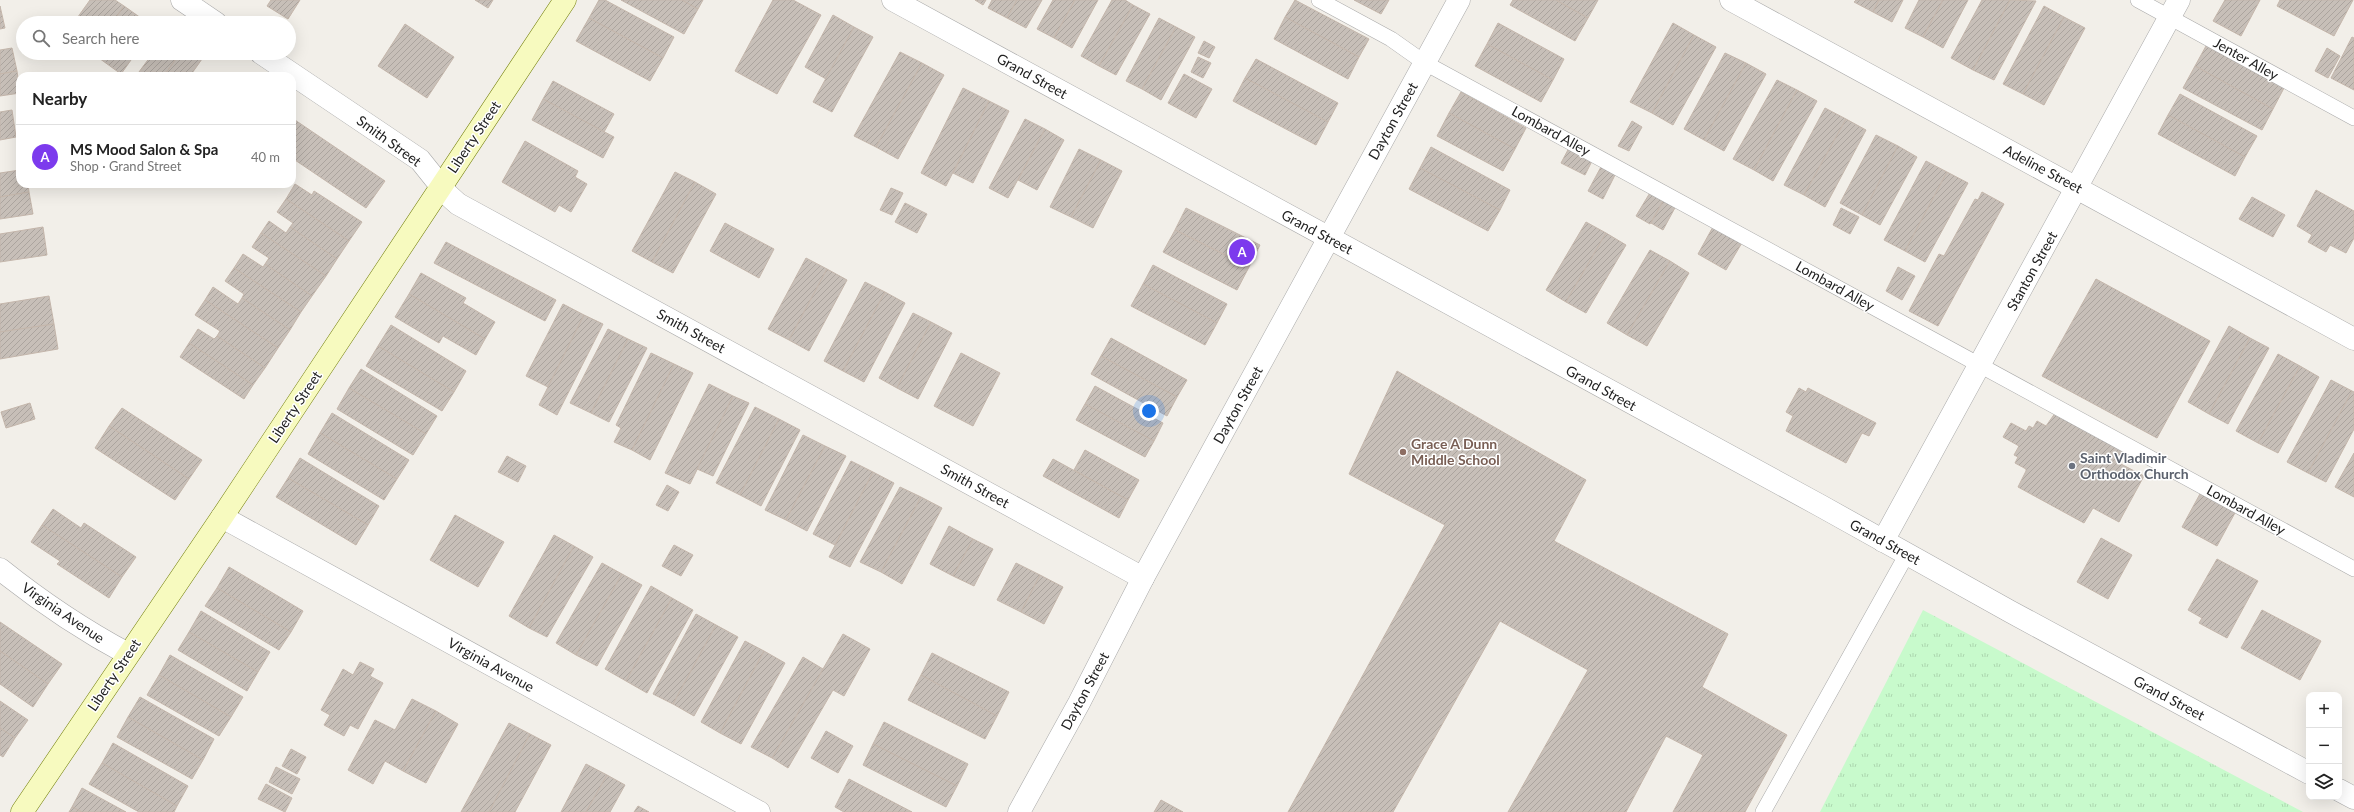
<!DOCTYPE html>
<html lang="en">
<head>
<meta charset="utf-8">
<style>
  body { margin:0; font-family:Lato,sans-serif; background:#f2f2f2; color:#222 }
  .controls { position:absolute; right:12px; bottom:12px; display:grid; overflow:hidden; border-radius:8px; box-shadow:0 4px 16px #0002 }
  .controls button { width:36px; height:36px; display:grid; place-items:center; padding:0; border:0; border-bottom:1px solid #e0e0e0; background:#fff; color:#222; font:20px sans-serif }
  .you { position:absolute; left:1149px; top:411px; width:14px; height:14px; margin:-10px; border:3px solid #fff; border-radius:50%; background:#1a73e8; box-shadow:0 0 0 6px #1a73e833 }
  .badge { display:grid; place-items:center; width:26px; height:26px; border-radius:50%; background:#7c3aed; color:#fff; font-size:13px; font-weight:700 }
  .pin { position:absolute; translate:-50% -50%; border:2px solid #fff; box-shadow:0 1px 4px #0006 }
  .list { margin:0; padding:0; list-style:none }
  h2 { display:flex; justify-content:space-between; align-items:center; height:52px; margin:0; padding:0 16px; font-size:17px }
  h2 small { font-size:13px; font-weight:400; color:#767676 }
  .list li { display:grid; grid-template-columns:26px 1fr auto; gap:12px; align-items:center; box-sizing:border-box; height:64px; padding:0 16px; border-top:1px solid #e0e0e0 }
  .list b { display:block; font-size:15px; white-space:nowrap }
  .list p { margin:0; font-size:13px; white-space:nowrap; color:#767676 }
  .list em { font-size:13px; font-style:normal; color:#767676 }
  .icon { flex:none; width:22px; height:22px; fill:none; stroke:currentColor; stroke-width:2; stroke-linecap:round; stroke-linejoin:round }
  .map { position:relative; flex:none; width:2354px; height:812px; overflow:hidden }
  .search { position:absolute; background:#fff; box-shadow:0 4px 16px #0002; left:16px; top:16px; width:280px; height:44px; display:flex; align-items:center; gap:10px; box-sizing:border-box; padding:0 14px; border-radius:22px; color:#767676; font-size:15px }
  .panel { position:absolute; background:#fff; box-shadow:0 4px 16px #0002; left:16px; top:72px; width:280px; height:116px; border-radius:12px }
  .map>svg:first-child { display:block }
</style>
</head>
<body>
<div class="map">
<svg width="2354" height="812" viewBox="0 0 2354 812">
  <defs>
    <pattern id="park-tufts" width="24" height="20" patternUnits="userSpaceOnUse"><rect width="24" height="20" fill="#c8facc"/><path d="M3 7l-1-3M5 7V3M7 7l1-3M15 17l-1-3M17 17v-4M19 17l1-3" fill="none" stroke="#acd6af"/></pattern>
    <pattern id="building-hatch" width="6" height="6" patternUnits="userSpaceOnUse"><rect width="6" height="6" fill="#c7bfb8"/><path d="M-1 1l2-2M0 6l6-6M5 7l2-2" fill="none" stroke="#aba49e"/></pattern>
  </defs>
  <rect width="100%" height="100%" fill="#f2efe9"/>
  <!-- park -->
  <path fill="url(#park-tufts)" d="M1923 610 2303 812H1820Z"/>
  <!-- building -->
  <g fill="url(#building-hatch)" stroke="#c4b6ab">
    <path d="M90 0H115L124 6 112 23H78L75 21Z"/>
    <path d="M271 0H300L288 19 267 6Z"/>
    <path d="M475 0H493L488 8Z"/>
    <path d="M599 0H605L674 37 663 58 589 18Z"/>
    <path d="M621 0H682L698 9 684 34Z"/>
    <path d="M682 0H703L698 9Z"/>
    <path d="M773 0H793L821 15 777 94 735 71Z"/>
    <path d="M975 0H986L983 5Z"/>
    <path d="M992 0H1017L1007 18 988 8Z"/>
    <path d="M1017 0H1042L1026 28 1007 18Z"/>
    <path d="M1053 0H1075L1054 38 1037 29Z"/>
    <path d="M1075 0H1098L1072 48 1054 38Z"/>
    <path d="M1112 0H1125L1133 5 1099 66 1081 56Z"/>
    <path d="M1295 0 1369 39 1359 57 1285 17Z"/>
    <path d="M1354 0H1389L1381 14Z"/>
    <path d="M1513 0H1556L1588 18 1575 41 1510 5Z"/>
    <path d="M1556 0H1598L1588 18Z"/>
    <path d="M1856 0H1879L1873 12 1854 2Z"/>
    <path d="M1879 0H1903L1892 22 1873 12Z"/>
    <path d="M1919 0H1943L1923 37 1905 28Z"/>
    <path d="M1943 0H1968L1943 48 1923 37Z"/>
    <path d="M1982 0H2010L1973 70 1951 58Z"/>
    <path d="M2010 0 2036 1 1994 80 1973 70Z"/>
    <path d="M2225 0H2260L2241 36 2213 21Z"/>
    <path d="M2280 0H2353L2334 36 2277 6Z"/>
    <path d="M1133 5 1150 14 1116 75 1099 66Z"/>
    <path d="M0 6 5 28 0 29Z"/>
    <path d="M124 6 148 23H112Z"/>
    <path d="M2044 6 2064 17 2023 94 2003 84Z"/>
    <path d="M833 15 854 27 826 79 805 67Z"/>
    <path d="M1285 17 1359 57 1348 79 1274 39Z"/>
    <path d="M2064 17 2085 28 2044 105 2023 94Z"/>
    <path d="M589 18 663 58 650 81 576 41Z"/>
    <path d="M1159 18 1176 27 1142 89 1126 81Z"/>
    <path d="M1498 23 1564 59 1553 80 1487 44Z"/>
    <path d="M1673 23 1694 35 1652 113 1630 102Z"/>
    <path d="M405 24 454 57 427 98 378 66Z"/>
    <path d="M854 27 873 37 832 112 813 102Z"/>
    <path d="M1176 27 1195 37 1161 100 1142 89Z"/>
    <path d="M1694 35 1716 47 1673 125 1652 113Z"/>
    <path d="M2352 37 2354 38V90L2331 78Z"/>
    <path d="M1204 41 1215 47 1209 58 1198 53Z"/>
    <path d="M1487 44 1553 80 1541 102 1475 66Z"/>
    <path d="M2206 46 2284 88 2273 109 2195 66Z"/>
    <path d="M12 48 17 71 0 74V50Z"/>
    <path d="M2327 48 2340 56 2328 78 2315 71Z"/>
    <path d="M900 52 922 63 876 147 854 136Z"/>
    <path d="M92 53H136L121 74Z"/>
    <path d="M153 53H180L164 76H136Z"/>
    <path d="M180 53H194L202 59 190 76H164Z"/>
    <path d="M1725 53 1746 63 1704 140 1684 129Z"/>
    <path d="M1198 57 1211 63 1203 78 1191 72Z"/>
    <path d="M1256 59 1338 103 1328 122 1245 78Z"/>
    <path d="M922 63 944 75 898 159 876 147Z"/>
    <path d="M1746 63 1766 74 1724 151 1704 140Z"/>
    <path d="M2195 66 2273 109 2262 130 2183 88Z"/>
    <path d="M17 71 20 93 0 96V74Z"/>
    <path d="M1184 74 1212 89 1196 118 1168 103Z"/>
    <path d="M1245 78 1328 122 1316 145 1233 101Z"/>
    <path d="M1777 80 1797 90 1754 170 1733 159Z"/>
    <path d="M553 81 614 114 604 132 543 99Z"/>
    <path d="M963 88 989 101 946 186 921 173Z"/>
    <path d="M1797 90 1817 101 1773 181 1754 170Z"/>
    <path d="M1461 92 1526 128 1515 149 1449 113Z"/>
    <path d="M2180 94 2257 136 2245 157 2168 115Z"/>
    <path d="M543 99 614 137 603 158 532 120Z"/>
    <path d="M989 101 1009 111 973 183 953 173Z"/>
    <path d="M1825 108 1846 119 1804 195 1784 185Z"/>
    <path d="M12 110 16 137 0 140V112Z"/>
    <path d="M1449 113 1515 149 1503 171 1437 136Z"/>
    <path d="M2168 115 2245 157 2235 176 2158 134Z"/>
    <path d="M292 118 385 181 366 208 292 158Z"/>
    <path d="M1025 119 1045 129 1008 198 989 188Z"/>
    <path d="M1846 119 1866 130 1825 207 1804 195Z"/>
    <path d="M1632 121 1642 127 1629 151 1618 146Z"/>
    <path d="M1045 129 1064 140 1037 190 1018 180Z"/>
    <path d="M1876 135 1898 146 1862 215 1840 203Z"/>
    <path d="M525 141 578 171 575 177 587 184 571 212 559 205 555 212 502 182Z"/>
    <path d="M1570 146 1593 159 1585 175 1561 163Z"/>
    <path d="M1898 146 1917 157 1880 225 1862 215Z"/>
    <path d="M1431 147 1510 190 1500 210 1420 168Z"/>
    <path d="M1079 149 1101 160 1071 217 1050 207Z"/>
    <path d="M1101 160 1122 171 1093 228 1071 217Z"/>
    <path d="M1926 161 1947 172 1905 251 1884 240Z"/>
    <path d="M1602 165 1616 173 1603 199 1588 191Z"/>
    <path d="M1420 168 1500 210 1488 231 1409 189Z"/>
    <path d="M20 170V184H28L29 192 0 197V173Z"/>
    <path d="M675 172 695 182 652 262 632 251Z"/>
    <path d="M1947 172 1968 183 1925 262 1905 251Z"/>
    <path d="M695 182 716 194 673 273 652 262Z"/>
    <path d="M295 184 312 195 314 191 362 222 349 241 286 199Z"/>
    <path d="M891 188 903 193 892 215 880 210Z"/>
    <path d="M2316 190 2354 211V238L2346 253 2330 245 2326 252 2308 242 2312 235 2297 226Z"/>
    <path d="M1651 191 1664 199 1650 224 1636 216Z"/>
    <path d="M29 192 33 214 0 219V197Z"/>
    <path d="M1982 192 2004 204 1938 326 1909 311 1939 254 1944 256 1975 199 1978 200Z"/>
    <path d="M2252 197 2285 215 2273 237 2239 219Z"/>
    <path d="M1665 198 1677 204 1663 230 1651 223Z"/>
    <path d="M286 199 349 241 337 259 290 227 293 223 277 212Z"/>
    <path d="M905 203 927 214 917 233 895 222Z"/>
    <path d="M1186 208 1260 245 1249 267 1175 230Z"/>
    <path d="M1841 208 1859 217 1850 234 1833 225Z"/>
    <path d="M269 221 286 233 290 227 337 259 326 276 261 233Z"/>
    <path d="M1586 222 1606 233 1566 302 1546 290Z"/>
    <path d="M725 223 774 249 759 278 710 251Z"/>
    <path d="M1714 225 1743 241 1726 270 1698 254Z"/>
    <path d="M43 227 47 255 0 262V234Z"/>
    <path d="M1175 230 1249 267 1237 290 1163 252Z"/>
    <path d="M261 233 326 276 312 296 265 264 269 258 252 247Z"/>
    <path d="M1606 233 1626 245 1586 313 1566 302Z"/>
    <path d="M446 242 556 300 545 321 434 263Z"/>
    <path d="M1650 250 1670 261 1627 335 1607 323Z"/>
    <path d="M243 254 263 267 265 264 312 296 301 312 234 268Z"/>
    <path d="M806 258 827 269 789 340 768 329Z"/>
    <path d="M1670 261 1689 273 1647 346 1627 335Z"/>
    <path d="M1153 265 1227 304 1217 323 1143 284Z"/>
    <path d="M1898 267 1915 276 1902 300 1886 291Z"/>
    <path d="M234 268 301 312 290 330 242 298 244 294 225 281Z"/>
    <path d="M827 269 847 280 809 351 789 340Z"/>
    <path d="M421 273 466 298 463 303 495 322 485 339 409 294Z"/>
    <path d="M2096 279 2210 341 2157 438 2042 376Z"/>
    <path d="M865 282 885 292 843 371 824 361Z"/>
    <path d="M1143 284 1217 323 1205 345 1131 306Z"/>
    <path d="M213 287 238 304 242 298 290 330 278 348 205 300Z"/>
    <path d="M885 292 905 303 864 382 843 371Z"/>
    <path d="M409 294 485 339 476 355 443 336 439 343 395 317Z"/>
    <path d="M49 296 54 324 0 332V304Z"/>
    <path d="M205 300 278 348 265 368 217 336 220 331 195 315Z"/>
    <path d="M563 304 584 315 548 387 526 376Z"/>
    <path d="M913 313 931 322 897 388 879 378Z"/>
    <path d="M584 315 603 324 557 415 539 405Z"/>
    <path d="M931 322 952 333 918 399 897 388Z"/>
    <path d="M54 324 58 349 0 359V332Z"/>
    <path d="M391 325 466 371 454 392 378 346Z"/>
    <path d="M2229 326 2250 338 2209 414 2188 402Z"/>
    <path d="M198 329 214 339 217 336 265 368 253 385 189 343Z"/>
    <path d="M608 329 628 339 591 413 570 403Z"/>
    <path d="M1111 338 1187 380 1177 397 1101 356Z"/>
    <path d="M2250 338 2269 348 2228 424 2209 414Z"/>
    <path d="M628 339 647 348 609 422 591 413Z"/>
    <path d="M189 343 253 385 244 399 180 357Z"/>
    <path d="M378 346 454 392 442 411 366 366Z"/>
    <path d="M651 353 674 364 632 450 614 442 621 428 616 425Z"/>
    <path d="M961 353 1000 373 973 426 934 406Z"/>
    <path d="M2278 354 2300 366 2258 443 2236 431Z"/>
    <path d="M1101 356 1177 397 1167 416 1091 374Z"/>
    <path d="M674 364 693 373 650 460 632 450Z"/>
    <path d="M2300 366 2319 377 2278 453 2258 443Z"/>
    <path d="M361 369 437 416 426 434 349 388Z"/>
    <path d="M1397 371 1586 480 1554 541 1728 634 1702 687 1787 735 1745 812H1673L1703 755 1666 736 1626 812H1508L1588 670 1500 621 1393 812H1288L1445 525 1349 474Z"/>
    <path d="M2331 380 2352 391 2308 473 2287 462Z"/>
    <path d="M709 384 733 396 690 484 665 473Z"/>
    <path d="M1095 386 1163 423 1154 441 1085 404Z"/>
    <path d="M349 388 426 434 413 455 337 409Z"/>
    <path d="M1799 388 1806 392 1808 388 1876 423 1869 436 1862 433 1846 463 1786 431 1793 416 1786 412Z"/>
    <path d="M2352 391 2354 392V429L2326 482 2308 473Z"/>
    <path d="M733 396 749 403 713 476 697 469Z"/>
    <path d="M30 403 35 419 6 428 1 412Z"/>
    <path d="M1085 404 1154 441 1145 457 1076 420Z"/>
    <path d="M755 407 779 419 740 495 716 483Z"/>
    <path d="M122 408 202 460 189 479 109 426Z"/>
    <path d="M2058 409 2127 447 2119 463 2144 476 2119 522 2093 508 2084 523 2018 487 2026 471V469L2015 463 2018 457 2014 455 2019 446 2003 437 2011 423 2026 431 2029 426 2033 428 2037 421 2046 426Z"/>
    <path d="M332 413 409 460 397 479 320 433Z"/>
    <path d="M779 419 800 430 761 506 740 495Z"/>
    <path d="M109 426 189 479 175 500 95 448Z"/>
    <path d="M320 433 397 479 384 500 308 454Z"/>
    <path d="M803 435 825 446 786 520 765 510Z"/>
    <path d="M825 446 846 456 807 531 786 520Z"/>
    <path d="M1085 450 1139 480 1128 500 1074 470Z"/>
    <path d="M2354 453V497L2335 487Z"/>
    <path d="M507 456 526 466 518 482 498 472Z"/>
    <path d="M300 458 379 506 368 525 288 478Z"/>
    <path d="M1053 459 1128 500 1119 518 1043 476Z"/>
    <path d="M851 461 873 472 835 545 813 534Z"/>
    <path d="M873 472 894 483 850 567 829 557Z"/>
    <path d="M288 478 368 525 356 545 276 497Z"/>
    <path d="M667 485 679 492 668 511 656 505Z"/>
    <path d="M900 487 921 497 881 572 860 562Z"/>
    <path d="M2201 492 2236 511 2217 546 2182 527Z"/>
    <path d="M921 497 942 508 902 584 881 572Z"/>
    <path d="M53 509 81 528 84 523 136 557 122 577 42 525Z"/>
    <path d="M455 515 504 542 478 587 430 560Z"/>
    <path d="M42 525 122 577 109 598 57 564 60 561 31 542Z"/>
    <path d="M949 526 973 539 953 576 930 564Z"/>
    <path d="M554 535 574 546 529 628 509 616Z"/>
    <path d="M2101 538 2132 555 2108 599 2077 582Z"/>
    <path d="M973 539 993 549 974 586 953 576Z"/>
    <path d="M674 545 693 555 681 576 662 566Z"/>
    <path d="M574 546 593 557 547 637 529 628Z"/>
    <path d="M2217 559 2258 581 2227 638 2199 623 2202 618 2188 610Z"/>
    <path d="M602 563 622 574 576 655 556 643Z"/>
    <path d="M1016 563 1040 575 1021 612 997 600Z"/>
    <path d="M229 567 303 611 291 632 217 588Z"/>
    <path d="M622 574 642 585 597 666 576 655Z"/>
    <path d="M1040 575 1063 587 1044 624 1021 612Z"/>
    <path d="M651 586 672 598 626 681 605 669Z"/>
    <path d="M217 588 291 632 279 650 205 606Z"/>
    <path d="M672 598 693 610 647 693 626 681Z"/>
    <path d="M2262 610 2321 641 2300 680 2241 648Z"/>
    <path d="M201 611 270 652 258 672 189 632Z"/>
    <path d="M696 614 716 625 673 704 653 694Z"/>
    <path d="M0 622 62 664 48 684 0 651Z"/>
    <path d="M716 625 738 637 694 716 673 704Z"/>
    <path d="M189 632 258 672 247 691 178 650Z"/>
    <path d="M843 634 870 649 844 696 833 690 788 768 772 758Z"/>
    <path d="M745 641 764 651 720 733 701 722Z"/>
    <path d="M0 651 48 684 33 707 0 684Z"/>
    <path d="M764 651 785 663 741 744 720 733Z"/>
    <path d="M932 653 1009 692 997 716 921 675Z"/>
    <path d="M170 655 243 697 231 717 159 675Z"/>
    <path d="M803 657 823 669 772 758 751 747Z"/>
    <path d="M360 662 374 669 370 676 383 683 358 729 350 725 344 736 324 725 330 715 321 710 343 669 353 675Z"/>
    <path d="M159 675 231 717 219 736 147 695Z"/>
    <path d="M921 675 997 716 985 739 908 700Z"/>
    <path d="M140 697 214 739 203 760 128 717Z"/>
    <path d="M412 699 436 711 403 771 385 761 373 784 348 770 375 720 395 730Z"/>
    <path d="M0 701 28 720 15 738 0 728Z"/>
    <path d="M436 711 458 724 426 783 403 771Z"/>
    <path d="M128 717 203 760 192 779 117 737Z"/>
    <path d="M884 722 968 764 957 786 873 744Z"/>
    <path d="M509 723 530 734 489 812H461Z"/>
    <path d="M0 728 15 738 3 757 0 755Z"/>
    <path d="M826 731 853 746 838 773 811 758Z"/>
    <path d="M530 734 551 745 515 812H489Z"/>
    <path d="M113 743 188 786 177 806 102 763Z"/>
    <path d="M873 744 957 786 946 807 863 765Z"/>
    <path d="M291 749 306 757 297 774 282 766Z"/>
    <path d="M102 763 177 806 174 812H139L89 784Z"/>
    <path d="M586 764 607 775 586 812H561Z"/>
    <path d="M276 767 300 779 292 794 269 782Z"/>
    <path d="M607 775 625 785 610 812H586Z"/>
    <path d="M849 779 912 812H844L835 807Z"/>
    <path d="M266 784 292 798 285 812 258 799Z"/>
    <path d="M82 788 126 812H82L72 807Z"/>
    <path d="M1161 800 1183 812H1154Z"/>
    <path d="M638 806 649 812H634Z"/>
    <path d="M72 807 82 812H69Z"/>
  </g>
  <g fill="none" stroke-linecap="round" stroke-linejoin="round">
    <defs>
      <g id="lane">
        <path d="M1319 0 1391 39 1425 63 2354 569"/>
        <path d="M2138 0 2354 118"/>
        <path d="M1763 812 1907 554"/>
      </g>
      <g id="street">
        <path d="M182 0 216 23"/>
        <path d="M893 0 1821 506 2011 612 2309 773"/>
        <path d="M1731 0 2354 339"/>
        <path d="M261 53 420 160 448 195 458 204 1143 578"/>
        <path d="M222 517 759 812"/>
        <path d="M1883 541 2179 0"/>
        <path d="M0 569C40 601 83 630 128 654"/>
        <path d="M2339 790 2354 798"/>
        <path d="M1019 812 1079 703 1143 578 1459 0"/>
      </g>
      <path id="secondary" d="M22 812 222 517 565 0"/>
    </defs>
    <!-- lane casing -->
    <use href="#lane" stroke="#a9a9a9" stroke-width="16"/>
    <!-- street casing -->
    <use href="#street" stroke="#a9a9a9" stroke-width="23"/>
    <!-- secondary casing -->
    <use href="#secondary" stroke="#707d05" stroke-width="23"/>
    <!-- lane -->
    <use href="#lane" stroke="#fff" stroke-width="15"/>
    <!-- street -->
    <use href="#street" stroke="#fff" stroke-width="22"/>
    <!-- secondary -->
    <use href="#secondary" stroke="#f7fabf" stroke-width="22"/>
  </g>
  <!-- markers -->
  <circle fill="#8d6e63" stroke="#fff" stroke-width="1.5" cx="1403" cy="452" r="4"/>
  <circle fill="#6b7280" stroke="#fff" stroke-width="1.5" cx="2072" cy="466" r="4"/>
  <g text-anchor="middle" stroke-width="3" stroke-linejoin="round" paint-order="stroke">
    <!-- street labels -->
    <g font-size="14" fill="#222" stroke="#fff">
      <text transform="translate(2246 59) rotate(29)" y="5">Jenter Alley</text>
      <text transform="translate(1032 76) rotate(29)" y="5">Grand Street</text>
      <text transform="translate(1393 121) rotate(-61)" y="5">Dayton Street</text>
      <text transform="translate(1551 131) rotate(29)" y="5">Lombard Alley</text>
      <text transform="translate(474 137) rotate(-56)" y="5">Liberty Street</text>
      <text transform="translate(389 141) rotate(36)" y="5">Smith Street</text>
      <text transform="translate(2043 169) rotate(28)" y="5">Adeline Street</text>
      <text transform="translate(1317 232) rotate(28)" y="5">Grand Street</text>
      <text transform="translate(2032 271) rotate(-61)" y="5">Stanton Street</text>
      <text transform="translate(1835 286) rotate(29)" y="5">Lombard Alley</text>
      <text transform="translate(691 331) rotate(29)" y="5">Smith Street</text>
      <text transform="translate(1601 388) rotate(29)" y="5">Grand Street</text>
      <text transform="translate(1238 405) rotate(-61)" y="5">Dayton Street</text>
      <text transform="translate(295 407) rotate(-56)" y="5">Liberty Street</text>
      <text transform="translate(975 486) rotate(29)" y="5">Smith Street</text>
      <text transform="translate(2246 510) rotate(29)" y="5">Lombard Alley</text>
      <text transform="translate(1885 542) rotate(29)" y="5">Grand Street</text>
      <text transform="translate(63 613) rotate(34)" y="5">Virginia Avenue</text>
      <text transform="translate(491 665) rotate(29)" y="5">Virginia Avenue</text>
      <text transform="translate(114 675) rotate(-56)" y="5">Liberty Street</text>
      <text transform="translate(1085 691) rotate(-62)" y="5">Dayton Street</text>
      <text transform="translate(2169 698) rotate(28)" y="5">Grand Street</text>
    </g>
    <!-- education labels -->
    <g font-size="14" font-weight="bold" fill="#785e54" stroke="#fff" text-anchor="start">
      <text x="1411" y="449">Grace A Dunn<tspan x="1411" dy="16">Middle School</tspan></text>
    </g>
    <!-- worship labels -->
    <g font-size="14" font-weight="bold" fill="#5b616d" stroke="#fff" text-anchor="start">
      <text x="2080" y="463">Saint Vladimir<tspan x="2080" dy="16">Orthodox Church</tspan></text>
    </g>
  </g>
</svg>
<div class="controls">
<button>+</button>
<button>−</button>
<button><svg class="icon" aria-label="layers" viewBox="0 0 24 24"><path d="M12 4l9 5-9 5-9-5zM3 14l9 5 9-5"/></svg></button>
</div>
<div class="you"></div>
<div class="pin badge" style="left:1242px;top:252px">A</div>
<div class="search"><svg class="icon" aria-label="search" viewBox="0 0 24 24"><circle cx="10" cy="10" r="6"/><path d="M15 15l6 6"/></svg>Search here</div>
<section class="panel">
<h2>Nearby<small></small></h2>
<ul class="list">
<li><span class="badge">A</span><div><b>MS Mood Salon &amp; Spa</b><p>Shop · Grand Street</p></div><em>40 m</em></li>
</ul>
</section>
</div>
</body>
</html>
